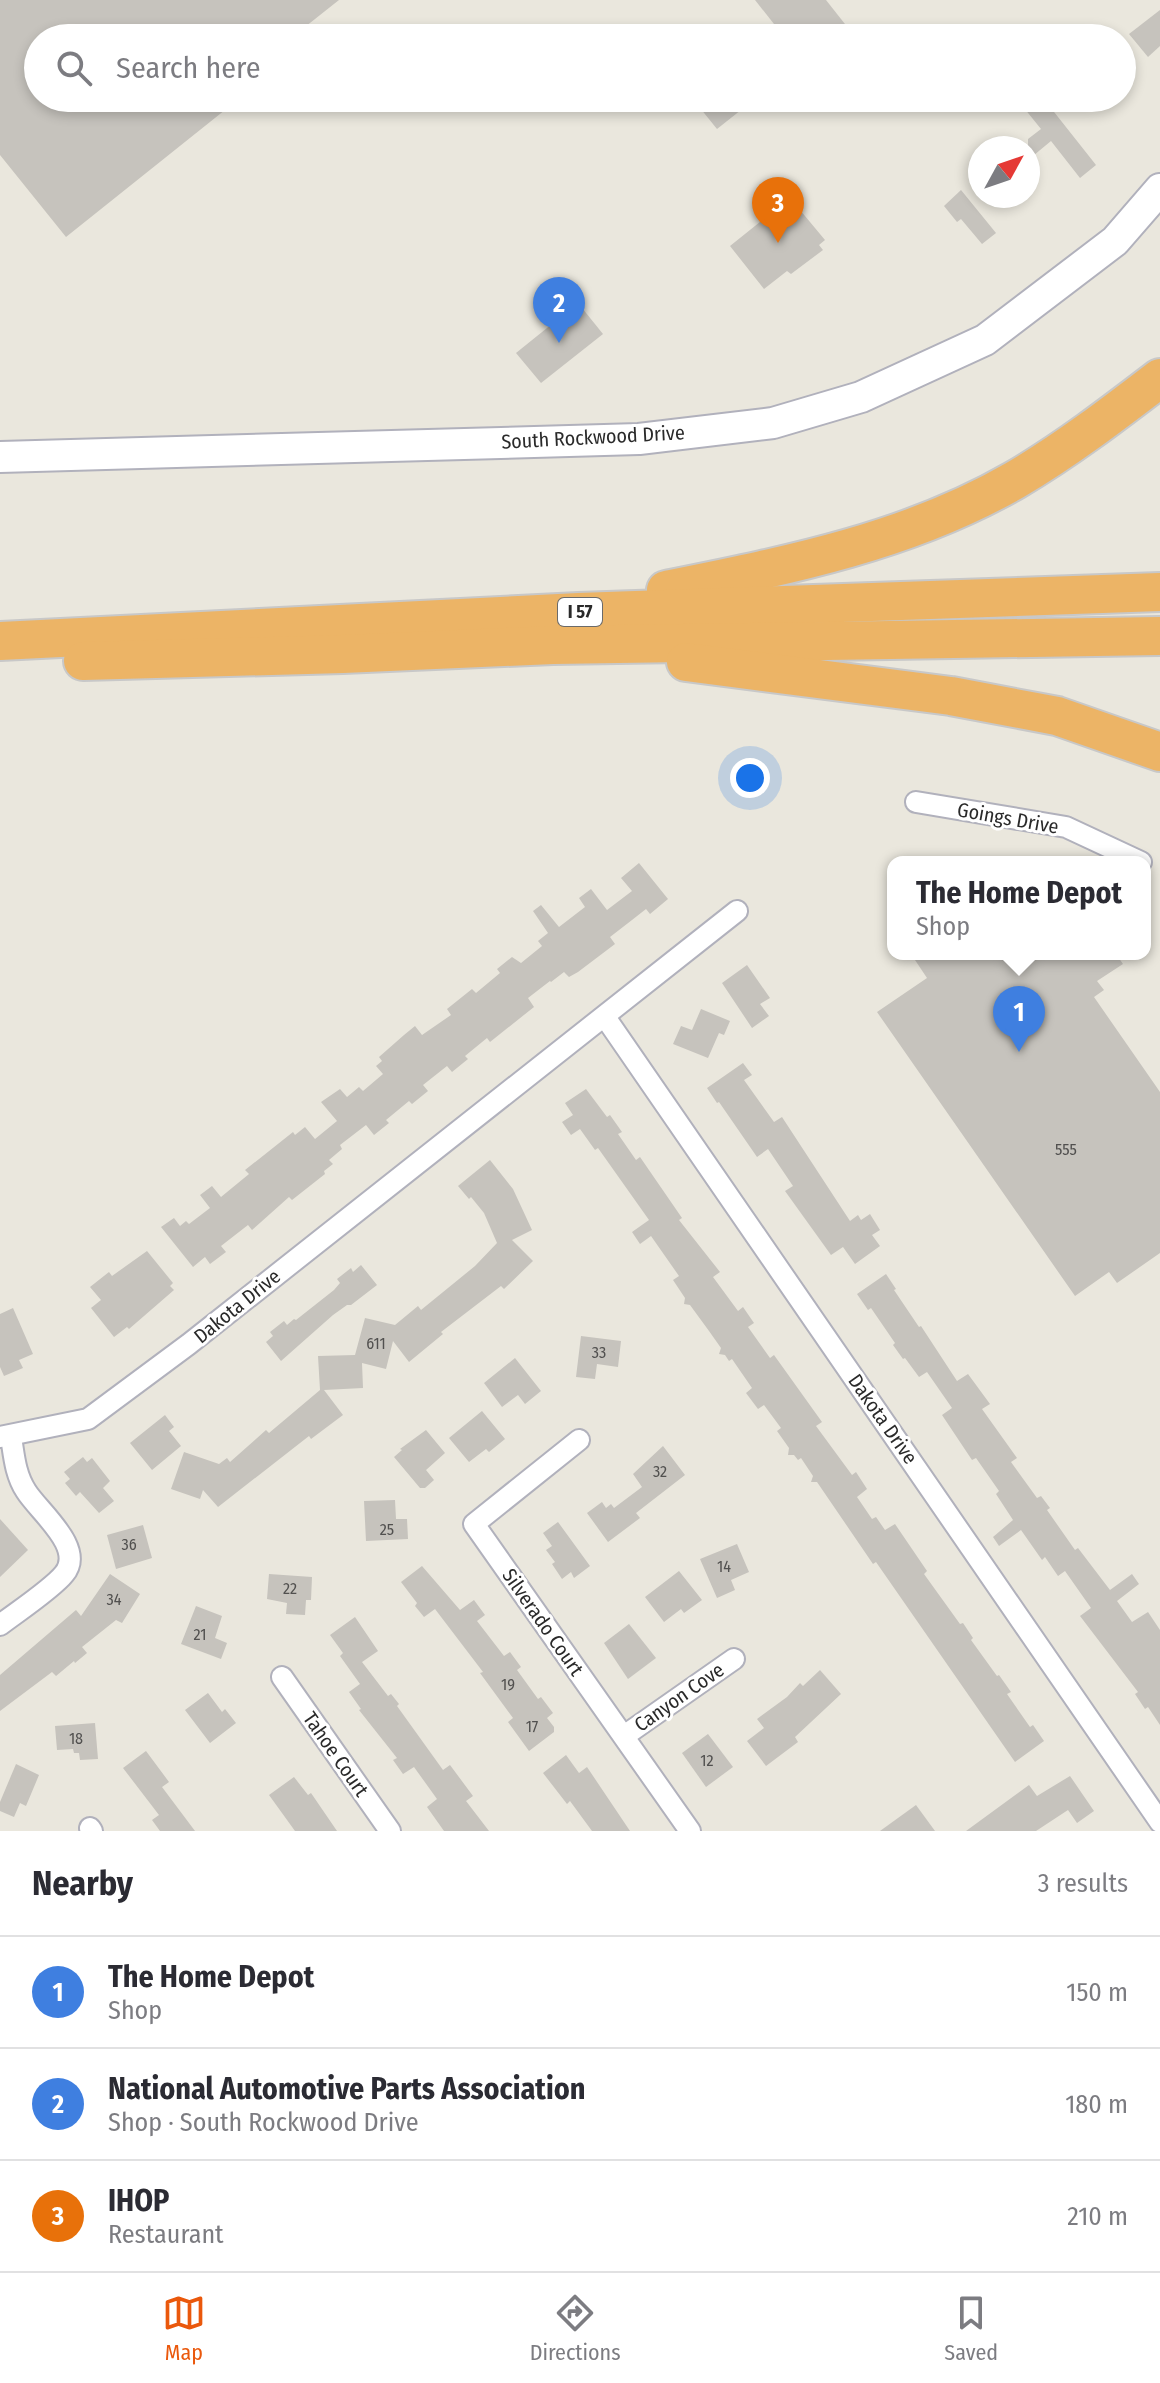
<!DOCTYPE html>
<html lang="en">
<head>
<meta charset="utf-8">
<style>
  body { margin:0; font-family:"Fira Sans Condensed",sans-serif; background:#f2f2f3; color:#2b2b33 }
  .compass { position:absolute; left:968px; top:136px; width:72px; height:72px; border-radius:50%; background:#fff; box-shadow:0 4px 12px #0003; rotate:50deg }
  .you { position:absolute; left:750px; top:778px; width:28px; height:28px; margin:-20px; border:6px solid #fff; border-radius:50%; background:#1a73e8; box-shadow:0 0 0 12px #1a73e833 }
  .badge { display:grid; place-items:center; width:52px; height:52px; border-radius:50%; background:#ea580c; color:#fff; font-size:26px; font-weight:700 }
  .pin { position:absolute; translate:-50% -66px; filter:drop-shadow(0 2px 4px #0008) }
  .pin::after { content:''; position:absolute; top:42px; width:28px; height:24px; background:inherit; clip-path:polygon(0 0,100% 0,50% 100%) }
  .popup { position:absolute; left:887px; top:856px; width:264px; height:104px; box-sizing:border-box; display:grid; place-content:center; border-radius:16px; background:#fff; filter:drop-shadow(0 2px 6px #0005); font-size:26px; white-space:nowrap; color:#7c7c81 }
  .popup b { font-size:30px; color:#2b2b33 }
  .popup::after { content:''; position:absolute; left:50%; top:100%; margin-left:-16px; border:16px solid transparent; border-top-color:#fff }
  .list { margin:0; padding:0; list-style:none }
  h2 { display:flex; justify-content:space-between; align-items:center; height:104px; margin:0; padding:0 32px; font-size:34px }
  h2 small { font-size:26px; font-weight:400; color:#7c7c81 }
  .list li { display:grid; grid-template-columns:52px 1fr auto; gap:24px; align-items:center; box-sizing:border-box; height:112px; padding:0 32px; border-top:2px solid #e1e1e2 }
  .list b { display:block; font-size:30px; white-space:nowrap }
  .list p { margin:0; font-size:26px; white-space:nowrap; color:#7c7c81 }
  .list em { font-size:26px; font-style:normal; color:#7c7c81 }
  .icon { flex:none; width:44px; height:44px; fill:none; stroke:currentColor; stroke-width:2; stroke-linecap:round; stroke-linejoin:round }
  .map { position:relative; flex:none; width:1160px; height:1831px; overflow:hidden }
  .search { position:absolute; background:#fff; box-shadow:0 4px 12px #0003; left:24px; right:24px; top:24px; height:88px; display:flex; align-items:center; gap:20px; box-sizing:border-box; padding:0 28px; border-radius:44px; color:#7c7c81; font-size:30px }
  .sheet { height:440px; background:#fff }
  nav { display:flex; justify-content:space-around; align-items:center; box-sizing:border-box; height:112px; border-top:2px solid #e1e1e2; background:#fff; font-size:22px; color:#7c7c81 }
  nav a { display:grid; justify-items:center; gap:4px }
  nav .on { color:#ea580c }
  .map>svg:first-child { display:block }
</style>
</head>
<body>
<div class="map">
<svg width="1160" height="1831" viewBox="0 0 1160 1831">
  <rect width="100%" height="100%" fill="#eae7dd"/>
  <!-- building -->
  <g fill="#c6c3bd">
    <path d="M0 0H339L291 38H38V98H240L66 237 0 155Z"/>
    <path d="M755 0H826L856 38H785Z"/>
    <path d="M1160 10V46L1148 57 1129 34Z"/>
    <path d="M692 98H732L741 110 717 129Z"/>
    <path d="M1016 98H1043L1096 165 1080 178 1051 141 1028 160V139L1041 129Z"/>
    <path d="M961 190 996 233 982 244 961 219 957 222 944 206Z"/>
    <path d="M790 198 825 240 819 245 823 250 791 274 787 271 764 289 730 246Z"/>
    <path d="M578 303 603 334 541 383 516 353Z"/>
    <path d="M639 863 668 899 650 914 646 909 632 920 610 937 615 944 578 972 569 977 564 972 551 982 550 981 528 998 534 1007 490 1042 487 1038 465 1056 468 1059 452 1072 447 1066 423 1085 428 1091 412 1104 409 1101 386 1120 389 1123 374 1135 366 1125 340 1145 342 1149 329 1160 333 1164 324 1171 325 1174 292 1200 289 1197 252 1230 248 1225 221 1246 226 1252 210 1264 205 1257 193 1267 161 1227 174 1218 180 1226 186 1221 189 1224 210 1208 200 1195 212 1186 221 1197 249 1174 245 1170 293 1132 295 1135 305 1127 315 1139 337 1121 321 1102 340 1089 347 1097 359 1087 363 1091 383 1074 376 1066 382 1061 379 1057 404 1035 415 1026 422 1035 451 1015 447 1009 472 989 476 993 500 973 497 969 512 957 521 963 542 946 538 941 548 933 533 911 541 905 559 927 585 907 579 898 591 889 607 910 632 891 621 878Z"/>
    <path d="M911 954H1116L1123 964 1097 981 1104 990 1094 997 1160 1092V1253L1117 1283 1109 1272 1075 1296 877 1012 927 978Z"/>
    <path d="M747 965 770 998 760 1004 769 1016 752 1028 722 983Z"/>
    <path d="M701 1009 730 1021 724 1035 719 1033 708 1058 673 1044 681 1026 692 1030Z"/>
    <path d="M743 1063 752 1075 744 1080 774 1122 782 1117 850 1221 858 1215 861 1220 870 1214 880 1230 872 1235 880 1246 855 1264 843 1247 831 1255 785 1191 793 1186 768 1149 757 1157 719 1102 717 1103 707 1088Z"/>
    <path d="M586 1089 607 1117 610 1115 622 1132 618 1134 636 1160 640 1157 682 1218 679 1220 720 1272 713 1277 738 1311 743 1307 754 1323 748 1327 770 1358 774 1355 822 1422 816 1426 852 1475 856 1472 867 1489 857 1497 872 1519 876 1517 885 1530 895 1524 927 1571 924 1574 960 1624 963 1623 973 1638 971 1640 997 1676 999 1675 1011 1692 1007 1694 1030 1727 1033 1725 1044 1741 1015 1762 876 1562 873 1564 817 1482H811L813 1476 801 1458 798 1460 794 1455H788L789 1448 777 1431 781 1428 764 1405 758 1409 746 1393 752 1388 732 1359 729 1361 725 1355 719 1354 721 1348 709 1331 690 1305 684 1304 685 1298 673 1280 679 1276 651 1236 640 1244 632 1232 649 1220 598 1148 595 1150 580 1129 571 1135 562 1122 573 1115 565 1103Z"/>
    <path d="M490 1160 513 1189 532 1230 512 1240 533 1261 504 1289 501 1286 441 1332 443 1334 409 1362 393 1341 386 1369 362 1363 363 1388 324 1390 343 1415 311 1439 309 1436 218 1507 203 1490 200 1499 171 1489 184 1452 219 1464 227 1458 230 1462 266 1430 269 1433 320 1390 318 1356 355 1355 365 1318 395 1325 418 1306 421 1310 475 1266 497 1243 484 1213 471 1197 469 1199 458 1186Z"/>
    <path d="M147 1251 173 1283 170 1286 174 1290 129 1329 127 1327 114 1337 91 1308 101 1300 90 1287 109 1272 112 1276Z"/>
    <path d="M361 1265 377 1285 351 1305H347L333 1315 281 1361 266 1342 273 1336 270 1332 284 1321 287 1325 294 1319 296 1320 334 1290 340 1283 337 1279 351 1268 353 1272Z"/>
    <path d="M886 1274 896 1289 894 1290 919 1327 921 1326 957 1381 968 1374 990 1404 982 1409 1017 1458 1011 1462 1037 1498 1041 1496 1050 1508 1047 1510 1075 1550 1078 1548 1110 1590 1132 1574 1139 1584 1117 1601 1132 1622 1148 1612 1160 1630V1725L1148 1707 1145 1709 1135 1694 1138 1692 1080 1616 1091 1608 1065 1571 1058 1576 1045 1557 1042 1560 1021 1530 999 1546 993 1537 1013 1520 996 1494 999 1491 976 1458 972 1460 942 1415 952 1408 927 1372 919 1377 905 1358 903 1359 893 1345 895 1343 871 1308 868 1310 857 1294Z"/>
    <path d="M13 1308 33 1354 19 1360 23 1368 4 1376 0 1367V1314Z"/>
    <path d="M581 1336 621 1341 618 1367 597 1364 595 1379 576 1377Z"/>
    <path d="M515 1358 541 1391 525 1404 518 1395 502 1407 484 1383Z"/>
    <path d="M482 1411 505 1439 489 1452 486 1449 469 1462 449 1438Z"/>
    <path d="M165 1415 174 1427 169 1431 181 1446 152 1470 130 1443Z"/>
    <path d="M426 1430 445 1453 426 1470 434 1480 425 1488H420L394 1457 402 1450 400 1449Z"/>
    <path d="M663 1446 685 1475 636 1513 640 1518 608 1542 587 1513 602 1502 606 1508 611 1504 614 1508 642 1487 633 1474Z"/>
    <path d="M83 1457 87 1462 92 1458 110 1481 103 1488 114 1501 99 1513 80 1492 76 1496 65 1483 70 1479 64 1472Z"/>
    <path d="M395 1500 396 1519H407L408 1539 366 1541 364 1501Z"/>
    <path d="M0 1519 28 1550 0 1577Z"/>
    <path d="M558 1522 590 1566 574 1578 571 1572 562 1579 552 1564 555 1562 546 1550 552 1546 543 1533Z"/>
    <path d="M143 1525 152 1558 116 1569 107 1535Z"/>
    <path d="M737 1544 749 1572 731 1580 735 1590 717 1598 700 1559Z"/>
    <path d="M422 1566 460 1610 474 1600 485 1615 477 1621 504 1656 510 1652 521 1667 517 1670 538 1699 541 1697 553 1713 547 1718 554 1727V1732L529 1751 508 1722 513 1718 480 1673 483 1672 435 1609 424 1617 415 1606 417 1603 401 1582Z"/>
    <path d="M679 1571 702 1600 684 1613 681 1609 664 1622 645 1597Z"/>
    <path d="M110 1574 140 1594 122 1623 116 1620 82 1647 87 1653 75 1663 74 1661 56 1676 52 1672 0 1711V1675L76 1610 81 1616Z"/>
    <path d="M269 1574 312 1577 311 1600H306L305 1615 286 1614 287 1603 267 1599Z"/>
    <path d="M196 1606 222 1616 215 1638 227 1643 221 1659 181 1644Z"/>
    <path d="M355 1617 378 1651 362 1662 388 1696 391 1694 399 1704 397 1706 443 1770 450 1765 473 1796 466 1801 489 1831H444L427 1807 437 1799 414 1767 403 1774 393 1760 397 1758 359 1710 361 1709 349 1692 360 1684 340 1656 343 1653 330 1635Z"/>
    <path d="M629 1624 656 1658 628 1679 604 1643Z"/>
    <path d="M820 1670 841 1694 795 1737 798 1742 766 1766 747 1741 764 1728 757 1719 787 1697 800 1683 803 1686Z"/>
    <path d="M208 1693 222 1712 225 1709 236 1723 210 1743 185 1710Z"/>
    <path d="M95 1723 98 1759 80 1760 79 1753H74L73 1749 57 1750 55 1726Z"/>
    <path d="M708 1734 733 1767 706 1787 682 1753Z"/>
    <path d="M146 1751 169 1782 162 1787 195 1831H160L152 1820 159 1815 123 1768Z"/>
    <path d="M566 1755 579 1773 587 1767 630 1831H592L570 1801 567 1804 543 1773Z"/>
    <path d="M16 1764 39 1775 26 1806 20 1803 14 1817 0 1811V1802Z"/>
    <path d="M1070 1776 1094 1811 1077 1823 1068 1810 1036 1831H966L1029 1785 1037 1796Z"/>
    <path d="M294 1777 308 1795 311 1793 337 1831H295L269 1795Z"/>
    <path d="M916 1805 935 1831H880Z"/>
  </g>
  <g fill="none" stroke-linecap="round" stroke-linejoin="round">
    <defs>
      <g id="street">
        <path d="M916 802 1066 827 1141 862"/>
        <path d="M605 1017 1160 1822"/>
        <path d="M0 1437 88 1419 189 1344 737 911"/>
        <path d="M579 1440 474 1524 690 1831"/>
        <path d="M0 1625C17 1612 52 1589 64 1574 86 1548 39 1512 26 1491 15 1474 14 1455 11 1437"/>
        <path d="M282 1677 390 1831"/>
        <path d="M624 1736 734 1659"/>
        <path d="M90 1828 92 1831"/>
      </g>
      <path id="secondary" d="M0 457 639 439 773 423 861 397 985 340 1115 241 1160 189"/>
      <g id="highway">
        <path d="M666 590C785 566 908 542 1015 480 1066 450 1113 414 1160 378"/>
        <path d="M0 641 579 612 1160 592"/>
        <path d="M83 661 343 654 553 645 1160 636"/>
        <path d="M686 662 951 696 1057 716 1160 752"/>
      </g>
    </defs>
    <!-- street casing -->
    <use href="#street" stroke="#b1b1bc" stroke-width="24"/>
    <!-- secondary casing -->
    <use href="#secondary" stroke="#b1b1bc" stroke-width="34"/>
    <!-- highway casing -->
    <use href="#highway" stroke="#c8c8c8" stroke-width="42"/>
    <!-- street -->
    <use href="#street" stroke="#fff" stroke-width="20"/>
    <!-- secondary -->
    <use href="#secondary" stroke="#fff" stroke-width="30"/>
    <!-- highway -->
    <use href="#highway" stroke="#ecb466" stroke-width="38"/>
  </g>
  <g text-anchor="middle" stroke-width="6" stroke-linejoin="round" paint-order="stroke">
    <!-- number labels -->
    <g font-size="16" fill="#51504f">
      <text x="1066" y="1155">555</text>
      <text x="376" y="1349">611</text>
      <text x="599" y="1358">33</text>
      <text x="660" y="1477">32</text>
      <text x="387" y="1535">25</text>
      <text x="129" y="1550">36</text>
      <text x="724" y="1572">14</text>
      <text x="290" y="1594">22</text>
      <text x="114" y="1605">34</text>
      <text x="200" y="1640">21</text>
      <text x="508" y="1690">19</text>
      <text x="532" y="1732">17</text>
      <text x="76" y="1744">18</text>
      <text x="707" y="1766">12</text>
    </g>
    <!-- shield labels -->
    <rect fill="#fff" stroke="#6a6a6a" stroke-width="2" x="558" y="598" width="44" height="28" rx="6"/>
    <g font-size="18" font-weight="bold" fill="#2a2a2a">
      <text x="580" y="618">I 57</text>
    </g>
    <!-- street labels -->
    <g font-size="20" fill="#2a2a2a" stroke="#fff">
      <text transform="translate(593 437) rotate(-3)" y="7">South Rockwood Drive</text>
      <text transform="translate(1008 818) rotate(10)" y="7">Goings Drive</text>
      <text transform="translate(237 1306) rotate(-39)" y="7">Dakota Drive</text>
      <text transform="translate(883 1419) rotate(55)" y="7">Dakota Drive</text>
      <text transform="translate(543 1622) rotate(55)" y="7">Silverado Court</text>
      <text transform="translate(679 1697) rotate(-35)" y="7">Canyon Cove</text>
      <text transform="translate(336 1754) rotate(55)" y="7">Tahoe Court</text>
    </g>
  </g>
</svg>
<svg class="compass" viewBox="-18 -18 36 36"><path d="M0-13l5 13h-10z" fill="#e53935"/><path d="M0 13l5-13h-10z" fill="#7c7c81"/></svg>
<div class="you"></div>
<div class="pin badge" style="left:1019px;top:1052px;background:#3f7fe0">1</div>
<div class="popup"><b>The Home Depot</b>Shop</div>
<div class="pin badge" style="left:559px;top:343px;background:#3f7fe0">2</div>
<div class="pin badge" style="left:778px;top:243px;background:#e8710a">3</div>
<div class="search"><svg class="icon" aria-label="search" viewBox="0 0 24 24"><circle cx="10" cy="10" r="6"/><path d="M15 15l6 6"/></svg>Search here</div>
</div>
<section class="sheet">
<h2>Nearby<small>3 results</small></h2>
<ul class="list">
<li><span class="badge" style="background:#3f7fe0">1</span><div><b>The Home Depot</b><p>Shop</p></div><em>150 m</em></li>
<li><span class="badge" style="background:#3f7fe0">2</span><div><b>National Automotive Parts Association</b><p>Shop · South Rockwood Drive</p></div><em>180 m</em></li>
<li><span class="badge" style="background:#e8710a">3</span><div><b>IHOP</b><p>Restaurant</p></div><em>210 m</em></li>
</ul>
</section>
<nav>
<a class="on"><svg class="icon" aria-label="map" viewBox="0 0 24 24"><path d="M3 6l6-2 6 2 6-2v14l-6 2-6-2-6 2zM9 4v14M15 6v14"/></svg>Map</a>
<a><svg class="icon" aria-label="directions" viewBox="0 0 24 24"><path d="M12 3l9 9-9 9-9-9zM9 14v-3h6M13 9l2 2-2 2"/></svg>Directions</a>
<a><svg class="icon" aria-label="saved" viewBox="0 0 24 24"><path d="M7 4h10v16l-5-4-5 4z"/></svg>Saved</a>
</nav>
</body>
</html>
